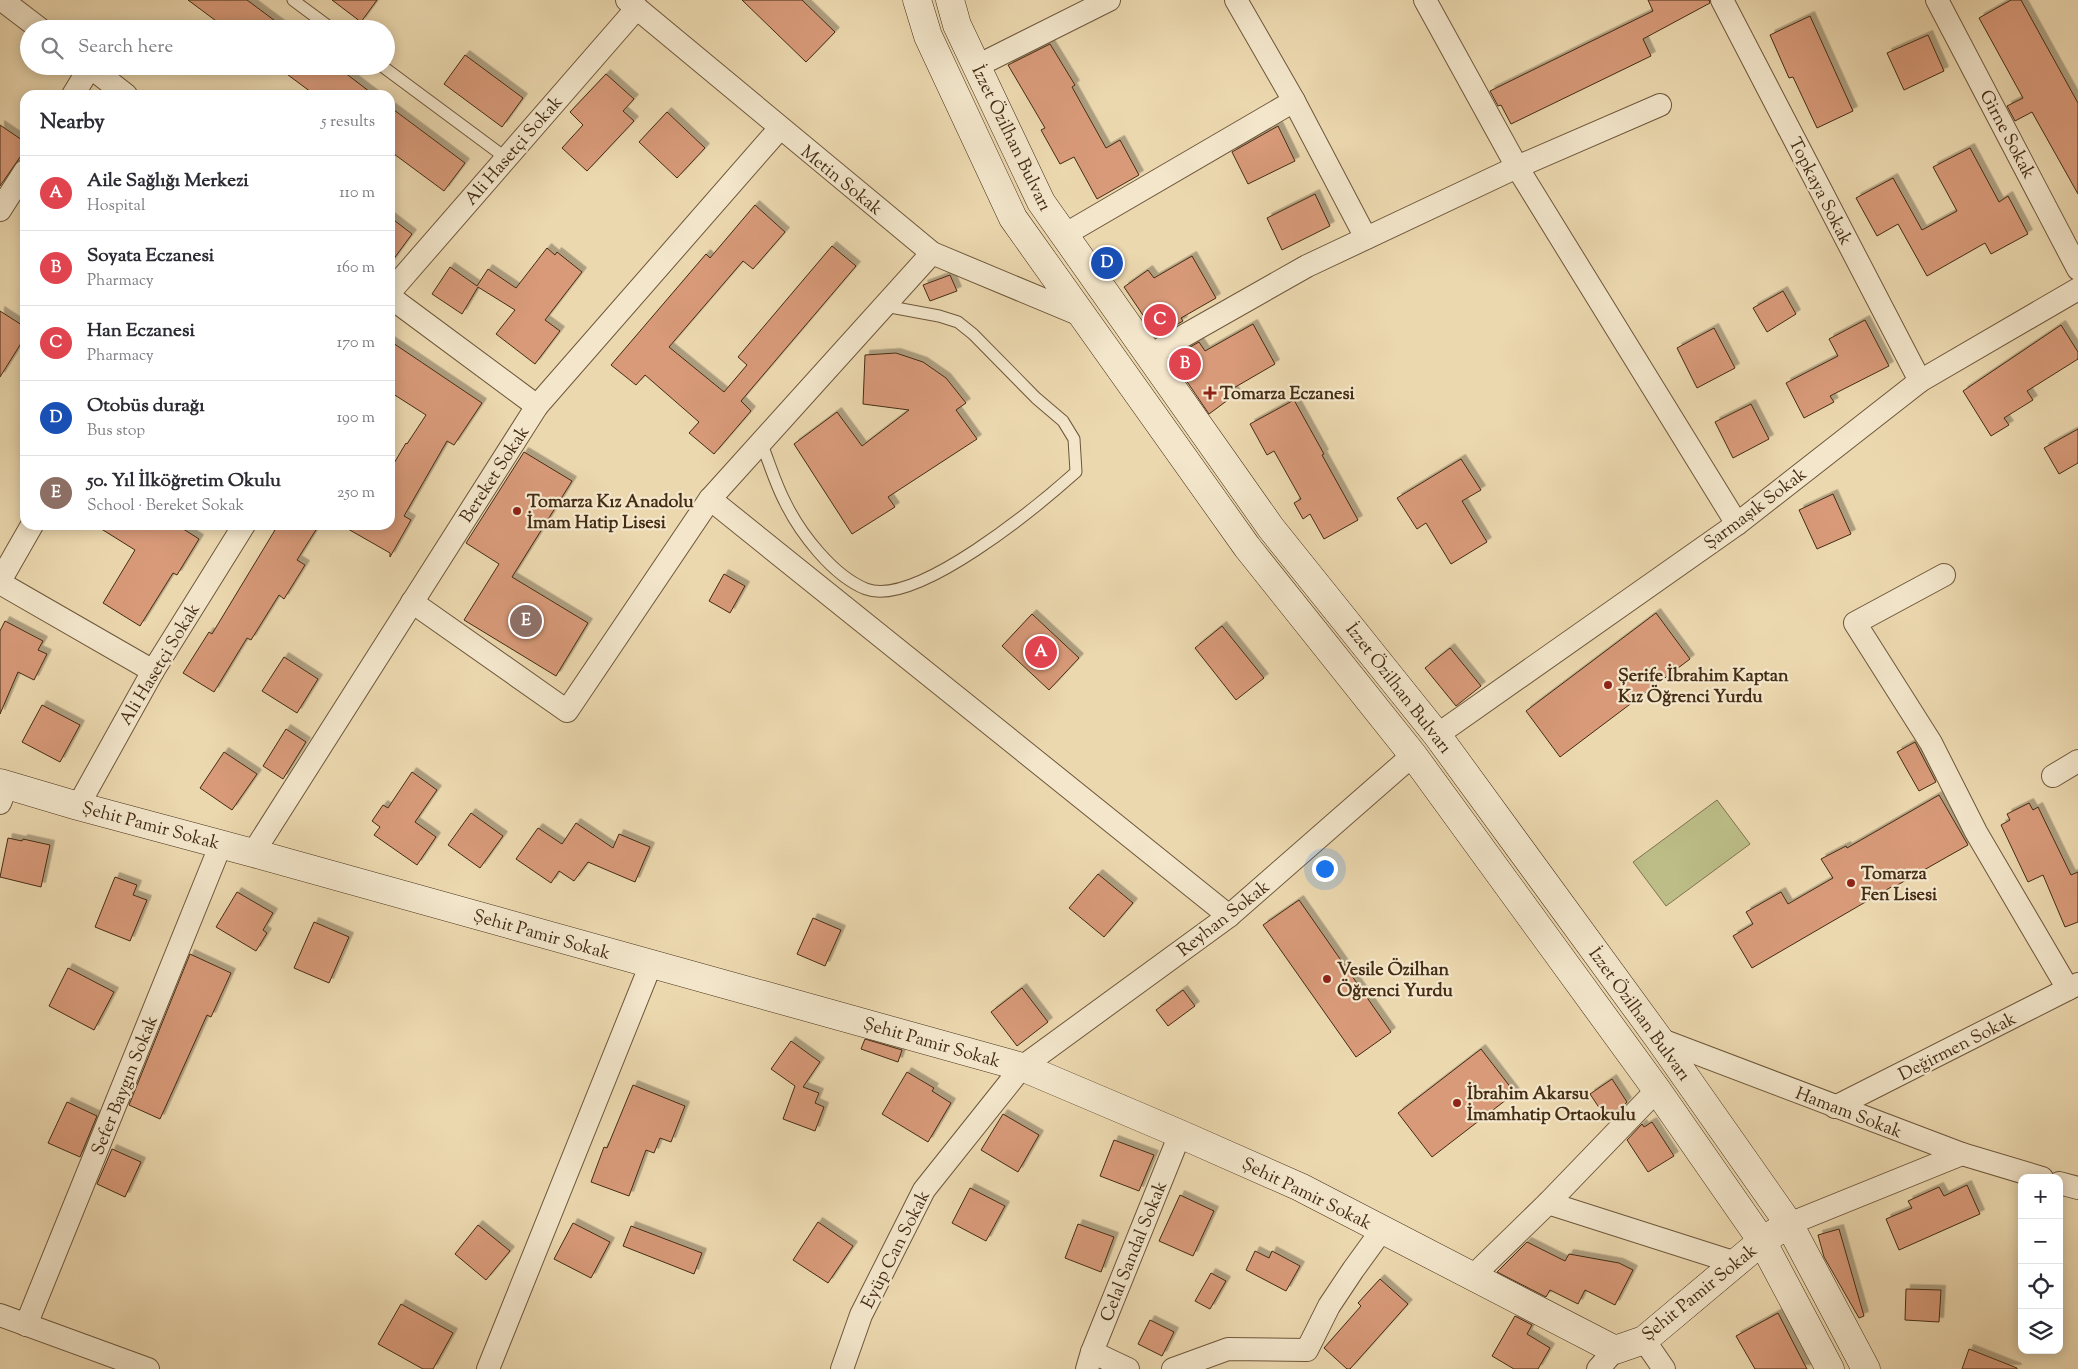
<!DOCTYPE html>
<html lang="en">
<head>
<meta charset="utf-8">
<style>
  body { margin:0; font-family:"Sorts Mill Goudy",serif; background:#f7f7f7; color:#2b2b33 }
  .controls { position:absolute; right:15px; bottom:15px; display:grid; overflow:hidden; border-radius:10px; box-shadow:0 2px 12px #0003 }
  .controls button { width:45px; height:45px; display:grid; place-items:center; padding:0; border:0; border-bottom:1px solid #e1e1e2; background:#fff; color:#2b2b33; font:25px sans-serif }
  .you { position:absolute; left:1324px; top:868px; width:18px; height:18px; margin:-12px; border:4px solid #fff; border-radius:50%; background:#1a73e8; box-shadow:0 0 0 8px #1a73e833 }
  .badge { display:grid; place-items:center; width:32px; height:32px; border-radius:50%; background:#8f2418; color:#fff; font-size:16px; font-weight:700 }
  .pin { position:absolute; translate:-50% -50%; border:2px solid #fff; box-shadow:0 1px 5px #0006 }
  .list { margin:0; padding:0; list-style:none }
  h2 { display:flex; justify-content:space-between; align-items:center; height:65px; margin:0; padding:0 20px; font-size:21px }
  h2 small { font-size:16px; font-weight:400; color:#7c7c81 }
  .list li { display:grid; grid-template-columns:32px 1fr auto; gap:15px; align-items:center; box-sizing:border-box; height:75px; padding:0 20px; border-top:1px solid #e1e1e2 }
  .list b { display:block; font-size:19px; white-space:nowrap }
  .list p { margin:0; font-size:16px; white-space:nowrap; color:#7c7c81 }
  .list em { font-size:16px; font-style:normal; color:#7c7c81 }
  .icon { flex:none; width:28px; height:28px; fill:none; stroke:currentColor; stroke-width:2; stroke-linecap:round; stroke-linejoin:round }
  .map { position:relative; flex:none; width:2078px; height:1369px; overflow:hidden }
  .search { position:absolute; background:#fff; box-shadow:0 2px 12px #0003; left:20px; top:20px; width:375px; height:55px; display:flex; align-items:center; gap:12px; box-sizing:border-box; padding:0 18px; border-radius:28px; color:#7c7c81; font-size:19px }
  .panel { position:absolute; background:#fff; box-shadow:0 2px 12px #0003; left:20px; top:90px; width:375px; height:440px; border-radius:15px }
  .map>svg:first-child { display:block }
</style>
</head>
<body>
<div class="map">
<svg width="2078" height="1369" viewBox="0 0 2078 1369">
  <defs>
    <filter id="shadow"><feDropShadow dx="4.5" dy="-4.5" stdDeviation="0" flood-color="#0004"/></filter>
  </defs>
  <rect width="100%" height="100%" fill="#ecd8af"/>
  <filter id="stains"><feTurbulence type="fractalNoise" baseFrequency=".004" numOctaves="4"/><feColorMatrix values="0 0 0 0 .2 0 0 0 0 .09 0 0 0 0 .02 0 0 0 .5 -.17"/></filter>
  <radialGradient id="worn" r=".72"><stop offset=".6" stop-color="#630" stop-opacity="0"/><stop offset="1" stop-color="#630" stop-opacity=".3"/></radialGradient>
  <!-- green -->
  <path fill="#bcbd87" stroke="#80744e" d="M1717 800 1750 844 1666 906 1633 862Z"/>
  <!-- building -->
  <g fill="#d89a79" stroke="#442c14" filter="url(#shadow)">
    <path d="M188 0H247L286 29H227Z"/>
    <path d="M332 0H377L361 22Z"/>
    <path d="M742 0H802L835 32 806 62Z"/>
    <path d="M1648 0H1709L1710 3 1643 39 1651 56 1511 124 1501 105 1498 106 1490 91 1653 11Z"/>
    <path d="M2011 0H2021L2078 103V194L2032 112 2015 121 2007 106 2023 98 1979 18Z"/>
    <path d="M1810 16 1853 111 1817 128 1793 77 1789 78 1770 35Z"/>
    <path d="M1928 35 1944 71 1904 90 1887 53Z"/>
    <path d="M1050 44 1075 85 1072 87 1106 148 1120 140 1139 175 1097 199 1074 157 1060 164 1041 130 1045 128 1008 65Z"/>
    <path d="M465 55 523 98 502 127 444 84Z"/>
    <path d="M276 66H336L374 95H315Z"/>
    <path d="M606 74 634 99 623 111 634 121 587 171 562 148 583 125 570 112Z"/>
    <path d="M390 107 465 163 444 191 390 151Z"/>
    <path d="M667 112 705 148 677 178 639 142Z"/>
    <path d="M0 125 25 142V150L0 186Z"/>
    <path d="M1278 126 1295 161 1248 184 1232 152Z"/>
    <path d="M1970 148 1999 202 2008 196 2028 234 1991 254 1985 243 1927 276 1898 224 1877 236 1856 198 1893 178 1922 230 1957 211 1933 167Z"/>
    <path d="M1315 194 1330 226 1282 250 1267 218Z"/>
    <path d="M755 205 785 232 753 269 743 261 669 347 724 392 747 365 738 357 832 246 856 266 741 401 751 411 714 454 689 433 699 422 645 375 636 385 611 365 706 254 710 258Z"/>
    <path d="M390 217 412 234 390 264Z"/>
    <path d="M547 248 555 255 557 252 582 272 545 320 560 331 535 364 496 334 515 310 478 287 462 314 432 294 450 267 477 286 488 269 516 288Z"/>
    <path d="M1192 256 1216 298 1181 318 1183 321 1157 336 1124 287 1148 270 1154 278Z"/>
    <path d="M950 275 957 291 930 301 923 285Z"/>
    <path d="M1783 291 1796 314 1767 332 1753 308Z"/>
    <path d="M0 311 25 327V337L0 377Z"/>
    <path d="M1865 320 1889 366 1830 396 1834 402 1804 418 1786 383 1838 356 1829 339Z"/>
    <path d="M1253 324 1275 364 1232 389 1236 394 1209 414 1171 358 1199 342 1205 351Z"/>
    <path d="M2061 325 2078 352V359L2027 391 2033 400 2004 418 2009 425 1991 436 1963 391Z"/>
    <path d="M1714 328 1735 368 1697 388 1677 348Z"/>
    <path d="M390 341 482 403 454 445 447 441 404 516 411 520 390 557V553L341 525H390V470L406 443 407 444 426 415 390 392Z"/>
    <path d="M896 353 923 362 946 378 966 403 956 410 977 439 888 497 895 507 852 534 794 444 837 412 862 446 909 410 863 404 865 355Z"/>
    <path d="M1294 400 1324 454 1322 455 1358 520 1324 539 1310 514 1303 519 1294 503 1301 499 1274 451 1267 455 1250 424Z"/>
    <path d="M1751 404 1769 439 1733 458 1715 422Z"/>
    <path d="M2078 429V463L2059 474 2044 448Z"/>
    <path d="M524 452 572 481 512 577 588 623 556 676 464 620 499 564 466 543Z"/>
    <path d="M1461 459 1481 490 1462 501 1487 542 1451 564 1426 523 1417 529 1397 498Z"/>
    <path d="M1833 494 1851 534 1817 549 1799 510Z"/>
    <path d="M95 525H177L199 539 177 575 173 573 140 626 103 603 135 550Z"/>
    <path d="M278 525H319L297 560 305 565 284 599 279 595 251 640 247 638 214 692 183 673 209 632 212 634Z"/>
    <path d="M724 574 745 586 730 613 709 601Z"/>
    <path d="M1656 613 1690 659 1560 757 1526 711Z"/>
    <path d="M1032 614 1079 658 1049 690 1002 646Z"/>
    <path d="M5 621 43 641 38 650 47 654 34 680 18 672 0 714V631Z"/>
    <path d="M1222 626 1264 678 1236 700 1195 648Z"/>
    <path d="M1450 648 1481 686 1456 706 1425 668Z"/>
    <path d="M284 657 318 679 297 713 262 691Z"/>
    <path d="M42 705 80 725 60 762 22 742Z"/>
    <path d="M286 729 306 742 283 779 263 766Z"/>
    <path d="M1915 742 1936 782 1919 791 1897 752Z"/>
    <path d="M224 752 257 774 232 810 200 788Z"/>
    <path d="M412 772 437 790 415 822 436 837 417 865 374 835 380 827 372 821 383 805 388 808Z"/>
    <path d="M1939 795 1968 845 1894 887 1893 886 1752 968 1733 936 1753 924 1746 912 1781 892 1788 904 1833 878 1821 859 1846 846 1847 848Z"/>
    <path d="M2029 803 2033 810 2038 807 2071 875 2078 872V922L2065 927 2043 875 2028 882 2001 825 2010 820 2007 814Z"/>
    <path d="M471 813 503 836 480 868 448 845Z"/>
    <path d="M576 823 613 848 619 834 650 847 635 882 588 862 574 881 559 871 551 883 516 859 538 828 562 844Z"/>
    <path d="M8 838 22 841 23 839 50 845 41 887 0 877Z"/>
    <path d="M1098 874 1133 903 1104 937 1069 908Z"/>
    <path d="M115 877 137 885 133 895 147 900 130 941 95 927Z"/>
    <path d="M237 892 273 913 263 930 267 933 256 951 216 927Z"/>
    <path d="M1299 900 1391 1032 1356 1057 1263 925Z"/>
    <path d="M813 918 841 930 825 966 797 954Z"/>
    <path d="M314 922 349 937 329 983 294 968Z"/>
    <path d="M190 954 231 973 211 1017 207 1015 160 1119 129 1105Z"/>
    <path d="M68 968 114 992 94 1030 49 1006Z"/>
    <path d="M1022 988 1048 1022 1017 1046 991 1012Z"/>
    <path d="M1183 990 1195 1006 1168 1026 1156 1010Z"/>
    <path d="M865 1039 902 1050 898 1062 861 1049Z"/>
    <path d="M791 1041 820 1062 803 1087 819 1093 815 1103 824 1107 815 1131 783 1119 795 1086 771 1069Z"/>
    <path d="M1481 1049 1515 1093 1432 1157 1398 1113Z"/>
    <path d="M907 1072 934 1088 932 1091 951 1103 928 1142 882 1114Z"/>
    <path d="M1612 1079 1627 1102 1613 1117 1610 1112 1604 1115 1590 1094Z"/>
    <path d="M633 1085 685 1106 671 1142 660 1138 654 1153 646 1150 629 1196 591 1182 604 1147 607 1148Z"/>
    <path d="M67 1102 97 1116 80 1157 48 1143Z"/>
    <path d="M1003 1114 1039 1135 1018 1172 981 1150Z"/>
    <path d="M1652 1122 1674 1156 1648 1172 1627 1140 1642 1124 1644 1127Z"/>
    <path d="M1114 1140 1154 1155 1139 1191 1100 1176Z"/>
    <path d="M112 1149 141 1162 125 1197 97 1184Z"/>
    <path d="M1967 1185 1980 1214 1899 1250 1886 1219 1912 1208 1908 1201 1939 1187 1944 1196Z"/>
    <path d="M970 1188 1005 1206 986 1241 952 1223Z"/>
    <path d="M1180 1195 1214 1211 1193 1256 1159 1241Z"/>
    <path d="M818 1222 853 1246 828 1283 793 1260Z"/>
    <path d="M573 1223 610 1242 591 1278 554 1259Z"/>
    <path d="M1078 1224 1114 1237 1101 1272 1065 1258Z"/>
    <path d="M478 1225 510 1251 486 1280 455 1254Z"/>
    <path d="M631 1226 702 1253 694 1274 623 1246Z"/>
    <path d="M1839 1229 1864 1316 1859 1318 1824 1257 1818 1235Z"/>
    <path d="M1527 1242 1565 1261 1569 1254 1619 1263 1633 1270 1615 1305 1585 1290 1578 1304 1550 1290 1546 1297 1497 1272Z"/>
    <path d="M1255 1251 1269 1258 1272 1251 1300 1266 1286 1291 1246 1270Z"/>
    <path d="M1211 1273 1226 1281 1210 1309 1195 1301Z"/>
    <path d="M1380 1279 1408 1304 1350 1369H1347L1324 1348 1361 1306 1358 1303Z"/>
    <path d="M1906 1289 1941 1290 1939 1322 1905 1320Z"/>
    <path d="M401 1304 453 1333 433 1369H423L378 1344Z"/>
    <path d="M1778 1313 1797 1350 1807 1369H1755L1736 1336Z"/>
    <path d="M1515 1316 1532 1325 1527 1334 1550 1348 1538 1369H1514L1492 1356Z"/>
    <path d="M1150 1320 1174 1332 1162 1356 1138 1344Z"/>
    <path d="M1969 1349 2017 1368V1369H1962Z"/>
  </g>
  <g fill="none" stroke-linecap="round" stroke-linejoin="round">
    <defs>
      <g id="lane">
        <path d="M293 0 332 29"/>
        <path d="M382 66 506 158"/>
        <path d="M761 442C769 462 775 483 785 502 800 533 833 576 866 589 916 608 1039 505 1076 472L1074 439 1063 421 1036 398 973 334 958 322 939 316 885 306"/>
      </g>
      <g id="street">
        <path d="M2 0 40 29"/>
        <path d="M627 0 932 253 1083 316"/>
        <path d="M1236 0 1294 101 1366 238"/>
        <path d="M1425 0 1517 167 1737 524"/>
        <path d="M1722 0 1920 381"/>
        <path d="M1937 0 2078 269"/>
        <path d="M89 66 126 95"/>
        <path d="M977 66 1109 0"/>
        <path d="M73 95 90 67"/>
        <path d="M0 210 25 171"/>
        <path d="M1064 235 1294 101"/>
        <path d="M390 292 637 8"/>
        <path d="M390 297 537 406"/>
        <path d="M1150 355 1307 266 1517 167 1660 105"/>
        <path d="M710 499 1229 916"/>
        <path d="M1944 575 1855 623 1931 743 1976 832 2068 989"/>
        <path d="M0 581 32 525"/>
        <path d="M0 583 153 671"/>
        <path d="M412 602 567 711 710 499 932 253"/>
        <path d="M1437 735 1737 524 1920 381 2078 289"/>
        <path d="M2053 776 2078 761"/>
        <path d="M0 803 7 785"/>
        <path d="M78 806 153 671 244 525"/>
        <path d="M253 853 537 406 780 128"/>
        <path d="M1659 1039 1962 1154 2042 1178"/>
        <path d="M1835 1107 2078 984"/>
        <path d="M2059 1183 2078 1188"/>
        <path d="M1548 1203 1736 1263"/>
        <path d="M1789 1224 1962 1154"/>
        <path d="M1473 1276 1548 1203 1657 1090"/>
        <path d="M0 1315 148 1369"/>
        <path d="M26 1325 221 844"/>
        <path d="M1644 1340 1664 1369"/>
        <path d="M1092 1352 1128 1369"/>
        <path d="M488 1369 651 964"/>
        <path d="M842 1369 861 1315 924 1190 1022 1067 1229 916 1413 755"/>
        <path d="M1087 1369 1092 1352 1180 1134"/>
        <path d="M1173 1369 1228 1349 1307 1350 1329 1306 1353 1270 1382 1230"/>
        <path d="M1598 1369 1615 1350"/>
      </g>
      <g id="secondary">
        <path d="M917 0 928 36 1013 218 1247 547 1413 755 1657 1090 1762 1241 1830 1369"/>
        <path d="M950 0 957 25 1041 202 1271 528 1437 735 1659 1039 1789 1224 1866 1369"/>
        <path d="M0 783 78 806 253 853 1022 1067 1180 1134 1300 1187 1615 1350 1644 1340 1762 1241 1789 1224"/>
      </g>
    </defs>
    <!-- lane casing -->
    <use href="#lane" stroke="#6e573b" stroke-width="13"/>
    <!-- street casing -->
    <use href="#street" stroke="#6e573b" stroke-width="24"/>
    <!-- secondary casing -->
    <use href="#secondary" stroke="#442c14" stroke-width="29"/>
    <!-- lane -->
    <use href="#lane" stroke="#f3e6cb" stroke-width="11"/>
    <!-- street -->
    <use href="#street" stroke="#f3e6cb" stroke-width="22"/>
    <!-- secondary -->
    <use href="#secondary" stroke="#f3e6cb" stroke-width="28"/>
  </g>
  <!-- markers -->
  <g fill="#8f2418" stroke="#f3e6cb" stroke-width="2">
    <path d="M1207.5 385.5h5v5h5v5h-5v5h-5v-5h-5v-5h5z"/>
    <circle cx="517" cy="511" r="5"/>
    <circle cx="1608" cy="685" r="5"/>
    <circle cx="1851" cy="883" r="5"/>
    <circle cx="1327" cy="979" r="5"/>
    <circle cx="1457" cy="1103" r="5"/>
  </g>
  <g text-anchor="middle" stroke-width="4.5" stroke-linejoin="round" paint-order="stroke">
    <!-- street labels -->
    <g font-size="18" fill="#442c14" stroke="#f3e6cb">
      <text transform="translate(2008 134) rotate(62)" y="6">Girne Sokak</text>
      <text transform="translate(1012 138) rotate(64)" y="6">İzzet Özilhan Bulvarı</text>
      <text transform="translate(513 150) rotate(-49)" y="6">Ali Hasetçi Sokak</text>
      <text transform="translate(842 180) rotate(39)" y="6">Metin Sokak</text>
      <text transform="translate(1821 191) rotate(63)" y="6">Topkaya Sokak</text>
      <text transform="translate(494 474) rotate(-57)" y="6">Bereket Sokak</text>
      <text transform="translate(1755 508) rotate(-37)" y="6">Şarmaşık Sokak</text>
      <text transform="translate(159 664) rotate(-59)" y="6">Ali Hasetçi Sokak</text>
      <text transform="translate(1399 688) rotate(52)" y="6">İzzet Özilhan Bulvarı</text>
      <text transform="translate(151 825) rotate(15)" y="6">Şehit Pamir Sokak</text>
      <text transform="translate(1223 918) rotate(-38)" y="6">Reyhan Sokak</text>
      <text transform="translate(542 934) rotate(16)" y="6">Şehit Pamir Sokak</text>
      <text transform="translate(1640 1014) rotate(54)" y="6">İzzet Özilhan Bulvarı</text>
      <text transform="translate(932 1042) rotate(16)" y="6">Şehit Pamir Sokak</text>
      <text transform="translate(1957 1046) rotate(-27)" y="6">Değirmen Sokak</text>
      <text transform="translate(124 1085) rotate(-68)" y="6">Sefer Baygın Sokak</text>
      <text transform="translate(1849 1112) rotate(21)" y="6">Hamam Sokak</text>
      <text transform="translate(1307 1193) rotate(26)" y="6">Şehit Pamir Sokak</text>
      <text transform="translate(895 1249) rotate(-63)" y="6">Eyüp Can Sokak</text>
      <text transform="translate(1133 1251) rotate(-68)" y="6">Celal Sandal Sokak</text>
      <text transform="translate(1699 1292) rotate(-39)" y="6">Şehit Pamir Sokak</text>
    </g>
    <!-- poi labels -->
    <g font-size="18" font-weight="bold" fill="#442c14" stroke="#f3e6cb" text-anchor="start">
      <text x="1220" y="399">Tomarza Eczanesi</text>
      <text x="527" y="507">Tomarza Kız Anadolu<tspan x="527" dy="21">İmam Hatip Lisesi</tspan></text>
      <text x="1618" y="681">Şerife İbrahim Kaptan<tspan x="1618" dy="21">Kız Öğrenci Yurdu</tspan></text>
      <text x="1861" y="879">Tomarza<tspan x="1861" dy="21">Fen Lisesi</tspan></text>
      <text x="1337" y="975">Vesile Özilhan<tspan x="1337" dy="21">Öğrenci Yurdu</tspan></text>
      <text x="1467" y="1099">İbrahim Akarsu<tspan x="1467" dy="21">İmamhatip Ortaokulu</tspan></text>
    </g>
  </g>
  <rect width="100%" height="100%" filter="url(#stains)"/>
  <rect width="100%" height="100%" fill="url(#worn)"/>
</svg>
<div class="controls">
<button>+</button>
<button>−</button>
<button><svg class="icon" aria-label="locate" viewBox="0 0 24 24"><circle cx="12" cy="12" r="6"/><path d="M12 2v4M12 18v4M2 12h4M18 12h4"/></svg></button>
<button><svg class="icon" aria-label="layers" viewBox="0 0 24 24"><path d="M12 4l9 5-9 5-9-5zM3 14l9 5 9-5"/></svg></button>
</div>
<div class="you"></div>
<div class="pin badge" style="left:1041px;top:652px;background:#e0444e">A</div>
<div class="pin badge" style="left:1185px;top:364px;background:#e0444e">B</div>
<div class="pin badge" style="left:1160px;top:320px;background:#e0444e">C</div>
<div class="pin badge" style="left:1107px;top:263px;background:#1a4fb4">D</div>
<div class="pin badge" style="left:526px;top:621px;background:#8d6e63">E</div>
<div class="search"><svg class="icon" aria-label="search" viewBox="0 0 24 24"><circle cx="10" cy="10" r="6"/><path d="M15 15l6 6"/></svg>Search here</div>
<section class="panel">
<h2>Nearby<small>5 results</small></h2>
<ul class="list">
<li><span class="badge" style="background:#e0444e">A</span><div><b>Aile Sağlığı Merkezi</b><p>Hospital</p></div><em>110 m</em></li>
<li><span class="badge" style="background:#e0444e">B</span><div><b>Soyata Eczanesi</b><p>Pharmacy</p></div><em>160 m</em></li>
<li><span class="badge" style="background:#e0444e">C</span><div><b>Han Eczanesi</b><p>Pharmacy</p></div><em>170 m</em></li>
<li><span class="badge" style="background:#1a4fb4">D</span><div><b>Otobüs durağı</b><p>Bus stop</p></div><em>190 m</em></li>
<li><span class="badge" style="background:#8d6e63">E</span><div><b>50. Yıl İlköğretim Okulu</b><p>School · Bereket Sokak</p></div><em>250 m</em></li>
</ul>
</section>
</div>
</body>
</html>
